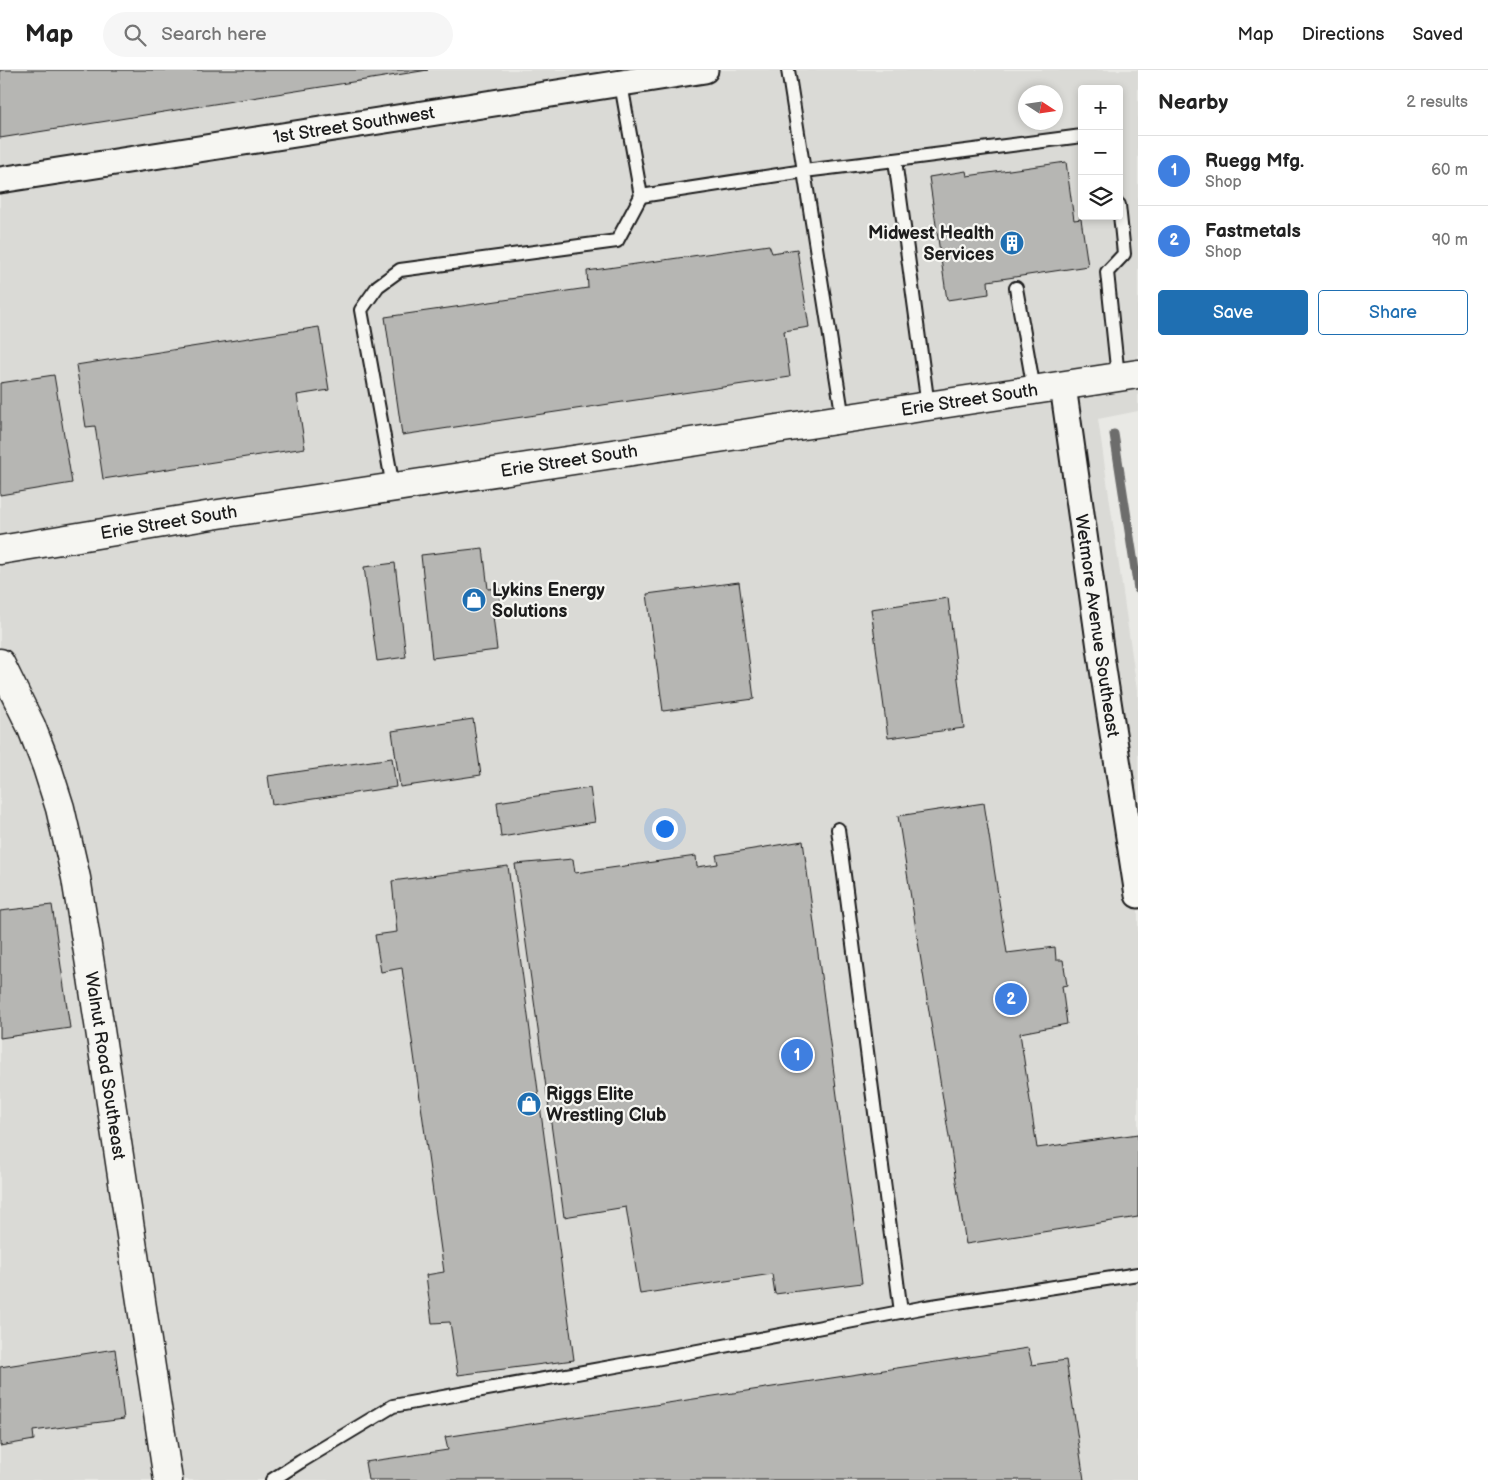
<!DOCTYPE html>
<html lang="en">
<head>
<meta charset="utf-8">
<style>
  body { margin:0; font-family:"Balsamiq Sans",sans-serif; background:#f6f6f6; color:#222 }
  .controls { position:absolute; right:15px; top:15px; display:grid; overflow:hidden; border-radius:5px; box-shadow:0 2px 8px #0003 }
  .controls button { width:45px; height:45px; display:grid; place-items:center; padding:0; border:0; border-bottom:1px solid #e0e0e0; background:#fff; color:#222; font:25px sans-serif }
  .compass { position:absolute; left:1018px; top:15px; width:45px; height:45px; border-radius:50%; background:#fff; box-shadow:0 2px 8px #0003; rotate:102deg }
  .you { position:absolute; left:664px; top:758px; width:18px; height:18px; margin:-12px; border:4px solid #fff; border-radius:50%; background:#1a73e8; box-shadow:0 0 0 8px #1a73e833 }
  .badge { display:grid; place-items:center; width:32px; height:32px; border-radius:50%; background:#1f6fb2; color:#fff; font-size:16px; font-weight:700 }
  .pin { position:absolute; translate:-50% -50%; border:2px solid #fff; box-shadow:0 1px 5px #0006 }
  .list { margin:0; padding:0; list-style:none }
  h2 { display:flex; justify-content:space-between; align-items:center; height:65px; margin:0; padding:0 20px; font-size:21px }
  h2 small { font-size:16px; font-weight:400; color:#767676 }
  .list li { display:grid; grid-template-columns:32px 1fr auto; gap:15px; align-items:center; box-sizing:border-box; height:70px; padding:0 20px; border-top:1px solid #e0e0e0 }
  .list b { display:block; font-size:19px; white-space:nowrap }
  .list p { margin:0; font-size:16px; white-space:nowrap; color:#767676 }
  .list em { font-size:16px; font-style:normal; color:#767676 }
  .actions { display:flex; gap:10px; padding:15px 20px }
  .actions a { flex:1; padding:11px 0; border:1px solid #1f6fb2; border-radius:5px; text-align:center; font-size:18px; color:#1f6fb2 }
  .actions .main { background:#1f6fb2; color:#fff }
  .icon { flex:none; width:28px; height:28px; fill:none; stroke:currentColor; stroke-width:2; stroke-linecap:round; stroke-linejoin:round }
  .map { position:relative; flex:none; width:1138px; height:1410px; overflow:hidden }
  header { display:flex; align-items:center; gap:30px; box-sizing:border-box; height:70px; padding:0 25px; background:#fff; border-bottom:1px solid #e0e0e0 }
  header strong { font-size:24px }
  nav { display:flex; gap:28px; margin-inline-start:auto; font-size:18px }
  .search { width:350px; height:45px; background:#f6f6f6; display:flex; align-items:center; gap:12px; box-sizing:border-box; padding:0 18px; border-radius:28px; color:#767676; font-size:19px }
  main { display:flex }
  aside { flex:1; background:#fff }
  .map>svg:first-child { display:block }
</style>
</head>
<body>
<header>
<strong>Map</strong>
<div class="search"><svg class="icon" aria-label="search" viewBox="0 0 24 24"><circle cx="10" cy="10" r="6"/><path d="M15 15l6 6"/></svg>Search here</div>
<nav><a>Map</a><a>Directions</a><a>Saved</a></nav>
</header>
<main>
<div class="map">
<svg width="1138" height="1410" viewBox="0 0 1138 1410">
  <rect width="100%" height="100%" fill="#e9e9e5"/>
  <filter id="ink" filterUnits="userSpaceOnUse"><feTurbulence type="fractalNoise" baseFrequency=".02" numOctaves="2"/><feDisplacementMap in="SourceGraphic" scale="10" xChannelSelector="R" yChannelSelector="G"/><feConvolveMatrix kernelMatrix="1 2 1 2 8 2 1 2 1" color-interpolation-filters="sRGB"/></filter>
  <g filter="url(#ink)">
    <!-- built -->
    <path fill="#dadad6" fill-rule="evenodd" d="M0 0H1138V341L1098 349 1138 627V1410H0ZM1082 19H1119V146H1082ZM1026 22H1056V52H1026Z"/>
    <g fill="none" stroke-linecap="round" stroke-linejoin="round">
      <!-- stream -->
      <path stroke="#6d6d6c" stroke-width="9" d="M1114 364 1138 519"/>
    </g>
    <!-- building -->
    <g fill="#b6b6b3" stroke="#1c1c1c">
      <path d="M0 0H428L0 68Z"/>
      <path d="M1066 92 1074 150 1081 149 1088 196 988 211 989 224 947 230 929 107 966 101 967 106Z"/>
      <path d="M769 175 772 183 797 179 809 257 784 261 790 307 402 365 385 247 588 218 587 201Z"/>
      <path d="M319 257 329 320 297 325 305 378 103 409 95 356 86 357 76 295Z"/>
      <path d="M54 305 72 413 0 425V313Z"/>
      <path d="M483 478 488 519 499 518 501 536 492 537 497 580 432 588 421 485Z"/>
      <path d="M395 493 406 587 377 591 364 497Z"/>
      <path d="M739 512 754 629 663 641 647 524Z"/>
      <path d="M948 528 964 658 888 668 871 539Z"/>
      <path d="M473 649 481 705 400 717 392 661Z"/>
      <path d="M392 688 396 717 272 735 268 706Z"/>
      <path d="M590 718 595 752 501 767 497 732Z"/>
      <path d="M984 733 1007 883 1055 877 1056 890H1063L1067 915 1062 916 1067 954 1020 963 1037 1078 1138 1064V1147L966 1174 898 746Z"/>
      <path d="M803 771 862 1213 775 1224 772 1204 640 1224 626 1137 564 1147 515 794 573 789 575 803 696 786 697 797 718 794 716 785Z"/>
      <path d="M508 796 574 1290 458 1305 450 1252 432 1253 426 1205 444 1202 402 898 381 902 375 865 397 862 392 811Z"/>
      <path d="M52 835 70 958 0 968V841Z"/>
      <path d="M1028 1278 1032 1295 1066 1290 1084 1410H368L365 1392 448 1380 445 1367Z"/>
      <path d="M115 1279 124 1349 33 1361 34 1370 0 1376V1297Z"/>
    </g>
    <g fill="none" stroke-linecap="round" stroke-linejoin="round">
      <defs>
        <g id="service">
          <path d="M621 14 641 126 804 101 788 0"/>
          <path d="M895 90 1082 66"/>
          <path d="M1016 218 1034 320"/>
          <path d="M1118 307 1107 202 1124 184 1119 135"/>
          <path d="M843 349 804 101 895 90 928 336"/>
          <path d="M393 417 361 240 378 216 400 200 617 171 641 126"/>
          <path d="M838 759 901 1242"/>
          <path d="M272 1410 300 1392 393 1336 661 1288 926 1237 1138 1204"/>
        </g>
        <g id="minor">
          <path id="s1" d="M0 110 705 0"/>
          <path id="s2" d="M1063 316 1103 599 1138 825"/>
        </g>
        <g id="secondary">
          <path id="s3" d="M0 480 212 445 1138 304"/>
          <path id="s4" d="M0 593 31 656 47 697 60 738 76 808 92 907 168 1410"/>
        </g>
      </defs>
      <!-- service casing -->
      <use href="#service" stroke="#1c1c1c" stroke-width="16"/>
      <!-- minor casing -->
      <use href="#minor" stroke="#1c1c1c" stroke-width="29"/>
      <!-- secondary casing -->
      <use href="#secondary" stroke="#1c1c1c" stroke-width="31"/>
      <!-- service -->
      <use href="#service" stroke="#f6f6f2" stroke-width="12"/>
      <!-- minor -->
      <use href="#minor" stroke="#f6f6f2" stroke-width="25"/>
      <!-- secondary -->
      <use href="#secondary" stroke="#f6f6f2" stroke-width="28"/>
    </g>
  </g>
  <!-- icons -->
  <defs>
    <symbol id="building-disc" viewBox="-11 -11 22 22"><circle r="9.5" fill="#1f6fb2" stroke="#f6f6f2"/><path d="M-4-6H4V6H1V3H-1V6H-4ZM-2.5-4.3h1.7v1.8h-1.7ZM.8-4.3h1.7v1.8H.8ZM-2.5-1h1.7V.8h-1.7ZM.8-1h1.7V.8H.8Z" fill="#fff"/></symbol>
    <symbol id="shop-disc" viewBox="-11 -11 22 22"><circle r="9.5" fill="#1f6fb2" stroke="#f6f6f2"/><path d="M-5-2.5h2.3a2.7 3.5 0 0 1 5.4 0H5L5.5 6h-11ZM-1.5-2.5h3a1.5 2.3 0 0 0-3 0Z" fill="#fff"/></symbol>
  </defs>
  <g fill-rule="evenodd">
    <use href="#building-disc" x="998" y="159" width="28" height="28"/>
    <use href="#shop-disc" x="460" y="516" width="28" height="28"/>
    <use href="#shop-disc" x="515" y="1020" width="28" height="28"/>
  </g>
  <g text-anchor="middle" stroke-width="4.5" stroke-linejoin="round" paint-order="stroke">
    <!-- street labels -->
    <g font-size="18" fill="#1c1c1c" stroke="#f6f6f2">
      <text dy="6" stroke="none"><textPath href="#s1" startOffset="358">1st Street Southwest</textPath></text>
      <text dy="6" stroke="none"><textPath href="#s3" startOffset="981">Erie Street South</textPath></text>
      <text dy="6" stroke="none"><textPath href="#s3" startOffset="576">Erie Street South</textPath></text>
      <text dy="6" stroke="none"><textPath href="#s3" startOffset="171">Erie Street South</textPath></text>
      <text dy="6" stroke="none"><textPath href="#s2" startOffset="242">Wetmore Avenue Southeast</textPath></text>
      <text dy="6" stroke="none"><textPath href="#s4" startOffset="419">Walnut Road Southeast</textPath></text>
    </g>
    <!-- poi labels -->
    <g font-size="18" font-weight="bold" fill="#1c1c1c" stroke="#f6f6f2" text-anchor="start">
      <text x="994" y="169" text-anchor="end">Midwest Health<tspan x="994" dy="21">Services</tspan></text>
      <text x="492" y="526">Lykins Energy<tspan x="492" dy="21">Solutions</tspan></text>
      <text x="546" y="1030">Riggs Elite<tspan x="546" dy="21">Wrestling Club</tspan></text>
    </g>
  </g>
</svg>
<div class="controls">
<button>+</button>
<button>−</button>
<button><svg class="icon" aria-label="layers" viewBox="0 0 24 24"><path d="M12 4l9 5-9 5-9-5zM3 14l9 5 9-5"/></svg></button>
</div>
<svg class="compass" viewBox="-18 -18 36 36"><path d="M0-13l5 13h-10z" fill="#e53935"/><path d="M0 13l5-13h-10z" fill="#767676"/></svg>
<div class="you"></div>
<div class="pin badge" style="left:797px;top:985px;background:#3f7fe0">1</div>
<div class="pin badge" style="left:1011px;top:929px;background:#3f7fe0">2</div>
</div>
<aside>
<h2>Nearby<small>2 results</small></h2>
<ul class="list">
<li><span class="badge" style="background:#3f7fe0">1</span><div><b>Ruegg Mfg.</b><p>Shop</p></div><em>60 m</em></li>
<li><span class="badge" style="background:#3f7fe0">2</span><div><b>Fastmetals</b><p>Shop</p></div><em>90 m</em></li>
</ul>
<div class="actions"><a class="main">Save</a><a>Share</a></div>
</aside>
</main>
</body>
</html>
